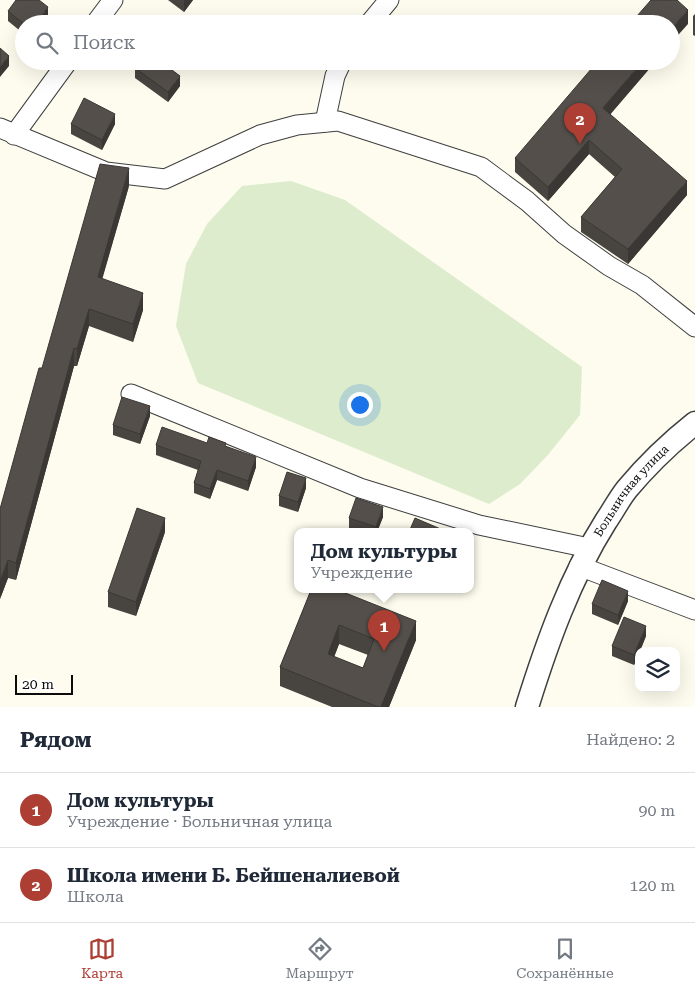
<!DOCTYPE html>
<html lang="ru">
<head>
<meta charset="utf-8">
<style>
  body { margin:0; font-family:"Roboto Serif",serif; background:#f6f6f7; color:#1f2937 }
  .controls { position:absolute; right:15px; bottom:15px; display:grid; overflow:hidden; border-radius:10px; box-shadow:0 5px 20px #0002 }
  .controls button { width:45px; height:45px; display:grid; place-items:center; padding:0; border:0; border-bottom:1px solid #e0e1e3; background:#fff; color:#1f2937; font:25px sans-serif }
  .scale { position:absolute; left:15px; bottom:12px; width:58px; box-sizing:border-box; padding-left:5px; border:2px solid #0c0c0c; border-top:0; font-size:14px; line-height:18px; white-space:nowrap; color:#0c0c0c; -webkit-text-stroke:4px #fff; paint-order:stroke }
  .you { position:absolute; left:359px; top:404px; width:18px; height:18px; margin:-12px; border:4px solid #fff; border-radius:50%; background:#1a73e8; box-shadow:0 0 0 8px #1a73e833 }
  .badge { display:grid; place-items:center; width:32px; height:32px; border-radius:50%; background:#ad3e34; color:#fff; font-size:16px; font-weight:700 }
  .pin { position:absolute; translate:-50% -41px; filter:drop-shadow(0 1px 2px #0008) }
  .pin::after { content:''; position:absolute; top:26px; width:18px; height:15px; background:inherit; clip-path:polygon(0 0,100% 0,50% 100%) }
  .popup { position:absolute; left:294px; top:528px; width:180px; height:65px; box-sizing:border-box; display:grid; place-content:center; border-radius:10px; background:#fff; filter:drop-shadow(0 1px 4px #0005); font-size:16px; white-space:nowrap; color:#747a83 }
  .popup b { font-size:19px; color:#1f2937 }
  .popup::after { content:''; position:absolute; left:50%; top:100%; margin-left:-10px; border:10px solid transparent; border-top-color:#fff }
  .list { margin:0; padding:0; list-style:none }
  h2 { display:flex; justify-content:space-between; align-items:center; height:65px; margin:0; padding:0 20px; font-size:21px }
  h2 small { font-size:16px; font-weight:400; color:#747a83 }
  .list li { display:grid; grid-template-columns:32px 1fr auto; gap:15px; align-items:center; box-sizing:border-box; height:75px; padding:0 20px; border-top:1px solid #e0e1e3 }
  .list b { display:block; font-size:19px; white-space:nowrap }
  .list p { margin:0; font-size:16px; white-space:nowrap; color:#747a83 }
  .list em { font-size:16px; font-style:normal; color:#747a83 }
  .icon { flex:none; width:28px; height:28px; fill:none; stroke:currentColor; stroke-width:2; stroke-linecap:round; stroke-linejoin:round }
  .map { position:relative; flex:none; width:695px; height:707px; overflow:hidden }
  .search { position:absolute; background:#fff; box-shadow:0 5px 20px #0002; left:15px; right:15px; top:15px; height:55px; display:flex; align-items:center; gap:12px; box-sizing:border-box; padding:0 18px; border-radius:28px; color:#747a83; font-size:19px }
  .sheet { height:215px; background:#fff }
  nav { display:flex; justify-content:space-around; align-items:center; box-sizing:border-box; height:70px; border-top:1px solid #e0e1e3; background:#fff; font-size:14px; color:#747a83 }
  nav a { display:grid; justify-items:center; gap:2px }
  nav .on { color:#ad3e34 }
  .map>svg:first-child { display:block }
</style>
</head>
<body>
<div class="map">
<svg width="695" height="707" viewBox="0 0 695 707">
  <rect width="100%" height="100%" fill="#fdfcee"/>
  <!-- pitch -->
  <path fill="#ddeccc" d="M291 181 345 200 582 367 580 415 547 456 520 484 489 504 198 383 176 326 186 264 207 224 242 186Z"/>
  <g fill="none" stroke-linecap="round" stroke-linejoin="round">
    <defs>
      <g id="minor">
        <path d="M95 24 113 0"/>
        <path d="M369 24 389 0"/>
        <path d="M325 122 335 76 342 61"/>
        <path d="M0 128 106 172 165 179 260 135 297 125 338 121 481 167 527 201 564 234 609 266 642 285 695 327"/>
        <path d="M14 135 68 61"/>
        <path d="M131 394 360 488 479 525 589 548"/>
        <path d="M579 566 695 610"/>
      </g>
      <g id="tertiary">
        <path id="s1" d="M527 707C547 643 570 578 606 521 613 511 619 499 627 489 647 465 671 442 695 423"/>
      </g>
    </defs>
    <!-- minor casing -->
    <use href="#minor" stroke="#3f3f3f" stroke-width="21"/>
    <!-- tertiary casing -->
    <use href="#tertiary" stroke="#3f3f3f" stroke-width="25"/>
    <!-- minor -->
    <use href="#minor" stroke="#fff" stroke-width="19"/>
    <!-- tertiary -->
    <use href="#tertiary" stroke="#fff" stroke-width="22"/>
  </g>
  <!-- wall -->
  <g fill="#484440" fill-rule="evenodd">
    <path d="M168 0H193L184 12Z"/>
    <path d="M8 11 48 17 24 24V34L8 21Z"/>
    <path d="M695 14V36L693 35V16Z"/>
    <path d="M656 61 610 114 687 195 628 264 581 232V217L615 177 589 154 548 201 515 172V158Z"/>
    <path d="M135 68 180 86 168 102 135 78Z"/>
    <path d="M71 124H115L102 150 71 134Z"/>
    <path d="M129 186 102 278 143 310 133 342 89 326 77 366H74L16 580 8 578 0 599 42 368Z"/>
    <path d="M150 416 140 444 113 435V425Z"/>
    <path d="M207 443 226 446 256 467 248 491 217 480 210 499 194 493V483L198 470 156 455V445Z"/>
    <path d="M306 488 298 512 279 506V496Z"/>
    <path d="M383 517 377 532H363L349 528V518Z"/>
    <path d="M165 532 136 616 108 607V592Z"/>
    <path d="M311 590 416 640 389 707H332L280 686V667ZM339 644 368 655 363 668 334 657Z"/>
    <path d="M628 601 618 625 592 614V604Z"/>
    <path d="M646 636 640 651H639V654L634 665 612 656V646Z"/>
  </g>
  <!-- shaded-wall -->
  <g fill="#3b3734">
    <path d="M184 0H193L184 12Z"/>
    <path d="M48 7V17L43 24H36Z"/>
    <path d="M688 10V24L671 43V29Z"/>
    <path d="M9 56V66L0 77V67Z"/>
    <path d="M643 61H656L603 123V108Z"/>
    <path d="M180 76V86L168 102V92Z"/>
    <path d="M115 114V124L102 150V140Z"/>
    <path d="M589 140V154L548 201V187Z"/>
    <path d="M129 168V186L98 294V277Z"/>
    <path d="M687 181V195L628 264V249Z"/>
    <path d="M143 293V310L133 342V324Z"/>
    <path d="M89 309V326L77 366V349Z"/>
    <path d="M74 348V366L16 580V563Z"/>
    <path d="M150 406V416L140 444V434Z"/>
    <path d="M256 457V467L248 491V481Z"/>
    <path d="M217 470V480L210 499V489Z"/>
    <path d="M306 478V488L298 512V502Z"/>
    <path d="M383 507V517L377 532H376V527Z"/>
    <path d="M165 518V532L136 616V602Z"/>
    <path d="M8 560V578L0 599V581Z"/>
    <path d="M628 591V601L618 625V615Z"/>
    <path d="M416 621V640L389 707H381Z"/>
    <path d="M339 625V644L328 673V654Z"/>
    <path d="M646 626V636L640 651H639V654L634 665V655Z"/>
  </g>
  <!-- building -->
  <g fill="#544f4a" stroke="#3b3734" fill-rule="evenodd">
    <path d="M16 0H39L48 7 36 24H24L8 11Z"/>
    <path d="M651 0H677L688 10 671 29V24H630Z"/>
    <path d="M0 48 9 56 0 67Z"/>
    <path d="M140 61H160L180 76 168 92 135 68Z"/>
    <path d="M598 61H643L603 108 687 181 628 249 581 217 622 169 589 140 548 187 515 158Z"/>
    <path d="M84 98 115 114 102 140 71 124Z"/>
    <path d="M100 164 129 168 98 277 143 293 133 324 89 309 77 349 74 348 16 563 8 560 0 581V509L39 368H42Z"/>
    <path d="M122 397 150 406 140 434 113 425Z"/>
    <path d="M162 427 207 443 209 437 226 443 225 446 256 457 248 481 217 470 210 489 194 483 201 461 156 445Z"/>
    <path d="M287 472 306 478 298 502 279 496Z"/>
    <path d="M356 498 383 507 376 527 349 518Z"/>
    <path d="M137 508 165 518 136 602 108 592Z"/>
    <path d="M415 518 443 530 442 532H409Z"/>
    <path d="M602 580 628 591 618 615 592 604Z"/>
    <path d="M311 590H338L416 621 381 707H378L280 667ZM339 625 374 639 363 668 328 654Z"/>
    <path d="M624 617 646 626 634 655 612 646Z"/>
  </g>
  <g text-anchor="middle" stroke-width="5" stroke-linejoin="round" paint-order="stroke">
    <!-- street labels -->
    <g font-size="12" fill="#0c0c0c" stroke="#fff">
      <text dy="4" stroke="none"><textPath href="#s1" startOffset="242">Больничная улица</textPath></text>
    </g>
  </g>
</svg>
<div class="controls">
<button><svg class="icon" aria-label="layers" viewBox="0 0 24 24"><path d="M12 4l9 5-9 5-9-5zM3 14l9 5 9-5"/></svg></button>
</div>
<div class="scale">20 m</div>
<div class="you"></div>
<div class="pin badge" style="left:384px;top:651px">1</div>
<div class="popup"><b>Дом культуры</b>Учреждение</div>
<div class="pin badge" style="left:580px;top:144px">2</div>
<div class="search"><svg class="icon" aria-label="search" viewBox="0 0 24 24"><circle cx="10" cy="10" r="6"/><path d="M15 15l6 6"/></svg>Поиск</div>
</div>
<section class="sheet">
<h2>Рядом<small>Найдено: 2</small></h2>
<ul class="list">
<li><span class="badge">1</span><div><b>Дом культуры</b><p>Учреждение · Больничная улица</p></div><em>90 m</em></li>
<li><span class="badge">2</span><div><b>Школа имени Б. Бейшеналиевой</b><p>Школа</p></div><em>120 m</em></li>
</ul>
</section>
<nav>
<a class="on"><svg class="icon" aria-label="map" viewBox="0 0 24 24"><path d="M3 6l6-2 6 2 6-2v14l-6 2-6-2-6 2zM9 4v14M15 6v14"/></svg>Карта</a>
<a><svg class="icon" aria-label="directions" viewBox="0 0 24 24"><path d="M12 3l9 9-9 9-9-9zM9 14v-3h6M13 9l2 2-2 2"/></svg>Маршрут</a>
<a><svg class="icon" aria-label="saved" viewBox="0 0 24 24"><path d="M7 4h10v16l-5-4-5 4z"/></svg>Сохранённые</a>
</nav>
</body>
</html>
